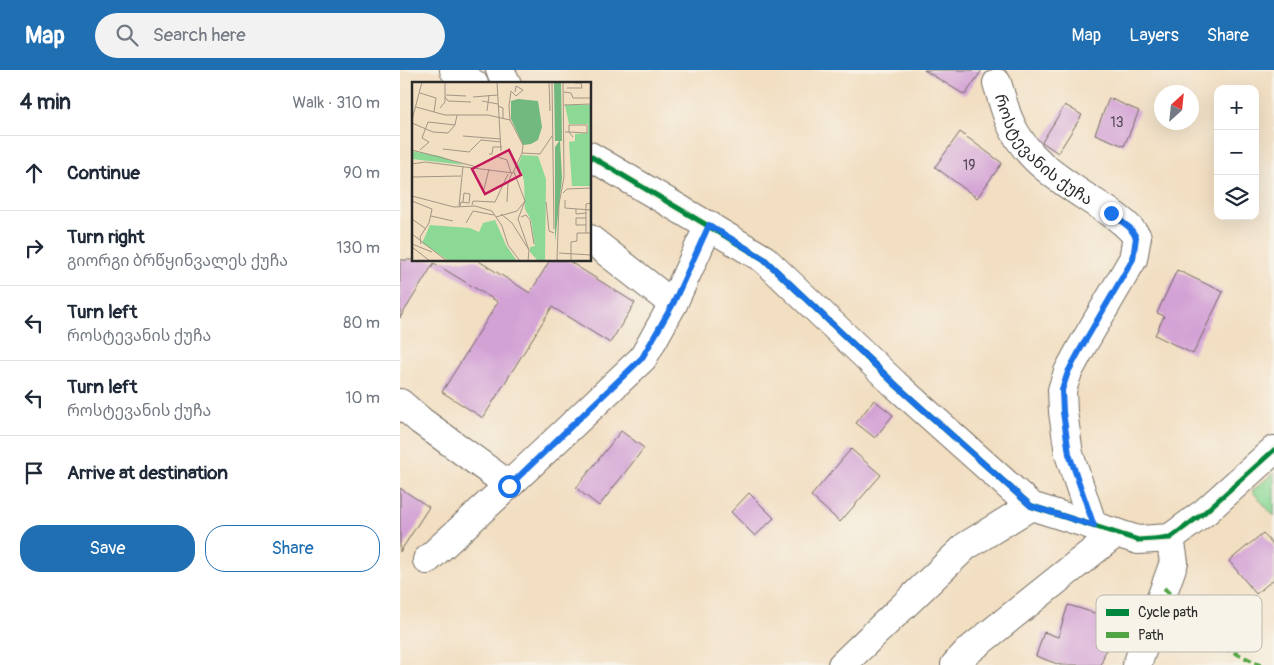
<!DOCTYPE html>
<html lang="en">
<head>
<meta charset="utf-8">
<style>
  body { margin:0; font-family:Pangolin,"Noto Sans Georgian",sans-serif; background:#f2f2f3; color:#1f2937 }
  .controls { position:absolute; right:15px; top:15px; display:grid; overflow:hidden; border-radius:10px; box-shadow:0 5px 20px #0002 }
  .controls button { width:45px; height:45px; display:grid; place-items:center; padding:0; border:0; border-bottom:1px solid #e0e1e3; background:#fff; color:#1f2937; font:25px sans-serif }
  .compass { position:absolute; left:754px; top:15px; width:45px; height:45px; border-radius:50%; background:#fff; box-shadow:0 5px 20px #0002; rotate:27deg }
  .stop { position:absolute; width:15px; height:15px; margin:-11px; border:4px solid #1a73e8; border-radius:50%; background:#fff }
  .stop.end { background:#1a73e8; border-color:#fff; box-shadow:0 1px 5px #0008 }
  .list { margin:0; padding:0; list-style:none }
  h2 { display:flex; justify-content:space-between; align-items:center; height:65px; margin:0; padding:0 20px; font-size:21px }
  h2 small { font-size:16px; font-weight:400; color:#747a83 }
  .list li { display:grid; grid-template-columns:32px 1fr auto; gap:15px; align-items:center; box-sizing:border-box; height:75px; padding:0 20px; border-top:1px solid #e0e1e3 }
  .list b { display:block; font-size:19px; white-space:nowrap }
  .list p { margin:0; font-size:16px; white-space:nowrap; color:#747a83 }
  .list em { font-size:16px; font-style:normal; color:#747a83 }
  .actions { display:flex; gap:10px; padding:15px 20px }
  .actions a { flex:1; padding:11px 0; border:1px solid #1f6fb2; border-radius:20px; text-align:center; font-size:18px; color:#1f6fb2 }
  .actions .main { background:#1f6fb2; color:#fff }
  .icon { flex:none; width:28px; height:28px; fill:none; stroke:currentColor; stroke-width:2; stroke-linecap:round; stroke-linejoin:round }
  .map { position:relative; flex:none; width:874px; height:595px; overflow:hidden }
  header { display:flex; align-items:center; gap:30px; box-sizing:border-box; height:70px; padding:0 25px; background:#1f6fb2; color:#fff }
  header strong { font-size:24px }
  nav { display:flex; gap:28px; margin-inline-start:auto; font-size:18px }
  .search { width:350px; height:45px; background:#f2f2f3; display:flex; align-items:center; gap:12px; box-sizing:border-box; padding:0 18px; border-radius:28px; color:#747a83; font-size:19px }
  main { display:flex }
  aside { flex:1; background:#fff }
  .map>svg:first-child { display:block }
</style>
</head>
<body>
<header>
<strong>Map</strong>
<div class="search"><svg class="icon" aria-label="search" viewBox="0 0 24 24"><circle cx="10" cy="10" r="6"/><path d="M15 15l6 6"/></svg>Search here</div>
<nav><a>Map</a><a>Layers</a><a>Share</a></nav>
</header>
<main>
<aside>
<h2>4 min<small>Walk · 310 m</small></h2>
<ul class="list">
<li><svg class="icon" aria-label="ahead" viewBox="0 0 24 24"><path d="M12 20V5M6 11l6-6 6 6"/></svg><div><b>Continue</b></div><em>90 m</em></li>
<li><svg class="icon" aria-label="right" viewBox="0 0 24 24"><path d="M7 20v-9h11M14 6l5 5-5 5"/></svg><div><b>Turn right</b><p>გიორგი ბრწყინვალეს ქუჩა</p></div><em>130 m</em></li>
<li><svg class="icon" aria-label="left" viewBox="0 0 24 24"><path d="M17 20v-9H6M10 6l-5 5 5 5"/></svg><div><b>Turn left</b><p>როსტევანის ქუჩა</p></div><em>80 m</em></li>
<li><svg class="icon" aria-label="left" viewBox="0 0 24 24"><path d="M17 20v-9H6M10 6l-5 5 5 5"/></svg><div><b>Turn left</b><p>როსტევანის ქუჩა</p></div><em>10 m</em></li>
<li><svg class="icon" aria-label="arrive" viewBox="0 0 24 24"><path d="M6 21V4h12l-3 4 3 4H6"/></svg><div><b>Arrive at destination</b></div></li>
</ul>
<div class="actions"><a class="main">Save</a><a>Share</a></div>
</aside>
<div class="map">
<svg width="874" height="595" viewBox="0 0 874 595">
  <rect width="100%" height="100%" fill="#f7f3e8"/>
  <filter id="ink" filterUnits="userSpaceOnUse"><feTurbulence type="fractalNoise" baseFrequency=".02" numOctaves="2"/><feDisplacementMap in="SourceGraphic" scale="10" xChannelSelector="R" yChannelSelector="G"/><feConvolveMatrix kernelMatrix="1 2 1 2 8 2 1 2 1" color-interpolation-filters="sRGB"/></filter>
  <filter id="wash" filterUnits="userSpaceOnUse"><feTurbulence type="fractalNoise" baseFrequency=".0096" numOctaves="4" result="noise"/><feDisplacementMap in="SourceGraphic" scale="20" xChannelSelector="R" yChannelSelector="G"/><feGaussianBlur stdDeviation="1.12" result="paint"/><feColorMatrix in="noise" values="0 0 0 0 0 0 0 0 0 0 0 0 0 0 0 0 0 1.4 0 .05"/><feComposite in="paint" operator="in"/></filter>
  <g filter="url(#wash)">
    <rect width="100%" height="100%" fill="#f2dec1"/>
    <!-- green -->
    <path fill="#8cd996" stroke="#5c8260" d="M874 403V446L852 421Z"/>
    <g id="blocks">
      <!-- building -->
      <g fill="#d3a2d5">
        <path d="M524 0H582L565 25Z"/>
        <path d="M709 28 739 41 724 76 695 64Z"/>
        <path d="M665 35 682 45 658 83 642 72Z"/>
        <path d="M560 62 602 93 577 128 535 97Z"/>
        <path d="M0 190H77L130 223 150 190H167L235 233 210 273 152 237 83 348 42 322 98 232 34 193 0 248Z"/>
        <path d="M777 200 823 222 793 284 755 265 764 246 757 243Z"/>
        <path d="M474 330 493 345 475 368 456 353Z"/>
        <path d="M221 361 244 378 199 436 176 418Z"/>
        <path d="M451 379 481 405 440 452 411 426Z"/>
        <path d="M0 418 29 437 0 482Z"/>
        <path d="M349 423 374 448 355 466 331 442Z"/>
        <path d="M863 463 874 477V509L856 524 829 491Z"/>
        <path d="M668 535 715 549 701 595H660L636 586 644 562 658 567Z"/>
      </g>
    </g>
  </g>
  <g filter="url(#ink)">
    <use href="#blocks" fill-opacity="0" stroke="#716a60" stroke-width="1"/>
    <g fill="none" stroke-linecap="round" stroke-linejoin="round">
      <defs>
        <g id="minor">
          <path d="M54 0 74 14"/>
          <path d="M100 0 107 14"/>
          <path id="s1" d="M597 13C601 25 604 38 609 50 624 87 657 108 689 129 706 140 725 150 737 167L733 189 681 278 668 302 662 320 663 342 669 384 693 456"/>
          <path d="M190 86 364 189 497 316 631 436 738 470 770 468 805 442 874 380"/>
          <path d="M190 169 273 234"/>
          <path d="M0 333 21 351 109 415"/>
          <path d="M27 490 109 415 243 288 273 234 309 155"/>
          <path d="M442 595 566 476 631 436"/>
          <path d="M555 595 567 582 716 463"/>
          <path d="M737 595 774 492 770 468"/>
        </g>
      </defs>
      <!-- minor casing -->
      <use href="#minor" stroke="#716a60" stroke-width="30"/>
      <!-- minor -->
      <use href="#minor" stroke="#fff" stroke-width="28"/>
      <!-- quiet -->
      <path stroke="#51a443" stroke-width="4" stroke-dasharray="8 4" stroke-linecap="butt" d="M764 518 787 541 816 574 861 595"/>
      <defs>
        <path id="cycleway" d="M190 86 364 189 497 316 631 436 738 470 770 468 805 442 874 380"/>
      </defs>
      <!-- cycleway casing -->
      <use href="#cycleway" stroke="#f7f3e8" stroke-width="8"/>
      <!-- cycleway -->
      <use href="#cycleway" stroke="#00873e" stroke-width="5"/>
    </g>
  </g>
  <g fill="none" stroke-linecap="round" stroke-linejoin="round" filter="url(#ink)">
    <!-- route -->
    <path stroke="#1a73e8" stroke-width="6" d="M109 416 242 288 273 234 309 155 364 189 497 316 631 436 694 456 669 384 663 342 662 320 668 302 681 278 733 189 736 167 730 158 711 143"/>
  </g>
  <g text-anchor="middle" stroke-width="4.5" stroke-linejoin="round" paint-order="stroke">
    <!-- number labels -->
    <g font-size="14" fill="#554956">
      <text x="717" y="57">13</text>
      <text x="569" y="100">19</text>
    </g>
    <!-- street labels -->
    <g font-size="16" fill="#2b2b2b" stroke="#f7f3e8">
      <text dy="6" stroke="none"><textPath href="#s1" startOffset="84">როსტევანის ქუჩა</textPath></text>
    </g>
  </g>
  <!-- overview -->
  <g transform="translate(12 12)">
    <rect width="179" height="179" fill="#f2dec1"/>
    <path d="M153 23H179V104H160L157 60 163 59V52L176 51V42H157ZM0 69 28 74 52 83 0 77ZM110 73 126 74 134 97 133 179H126L118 170V165L123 164 119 138 113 127 112 99 109 88 105 86ZM83 138 94 163 105 179H37L10 161 18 143 58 146 67 150 71 141Z" fill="#8cd996"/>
    <path d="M142 0H149L150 59H143ZM106 17 126 19 130 45 126 58 119 62 111 63 99 37V19ZM148 58 150 96 143 160V65Z" fill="#71b97f"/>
    <path fill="none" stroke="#a29685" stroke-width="1" d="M85 0 89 69M137 0 138 29M140 0 142 147M155 6H170L169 1H163M103 10 104 4 111 8 104 14 99 9 97 24 98 38 111 63 110 71M152 10 159 11 161 16H179M8 11 24 16 22 30M34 13 54 14M33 15 36 19 59 20M61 15 86 13M70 19 86 22M152 23 179 22M86 24 91 26V36M4 25 33 33H76L98 38M28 26 33 20V0M75 29 77 13M0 38 10 0M0 41 21 50 36 51 43 43 45 33M153 50H157L175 51V43H157V50L161 55M51 54 89 57M69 58 89 60M31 67 57 70 70 57M0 68 65 85M8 68 17 60 10 56 16 40 43 43M77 72H80L81 65H90M86 75 95 78 99 91M0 82 13 80 101 91 110 71 128 72 140 54M102 90 113 119 106 137 117 168M0 95 49 94M72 107 77 87M151 111 155 107 179 106M0 114 42 125 63 124 80 129 90 144 96 163 108 179M153 118V126L179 128M0 119 20 127 17 141 8 155 9 162M95 120 96 101 100 91M134 120 137 149 142 151M179 121 174 122V151H179M60 123 61 119 83 120 96 92M47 124 51 84M48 124 49 120 57 121 58 112 52 111 51 120M164 127V132L174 131M89 132 100 141 117 168 116 179M19 134 41 139M84 135 105 129 113 119M109 135 114 133 118 138 122 162M174 136H164V143H174M0 137 14 147M54 141 61 129 82 133M0 152 35 179M0 162 20 170M0 165 18 179M147 171 179 173M145 179 147 122 152 95 151 0M159 179V160L165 159V151H174"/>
    <path fill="#c2185b" fill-opacity="0.15" stroke="#c2185b" stroke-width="2.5" d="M97 68 109 93 73 112 60 87Z"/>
    <rect width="179" height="179" fill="none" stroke="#2b2b2b" stroke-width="2.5"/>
  </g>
  <!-- legend -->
  <rect x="696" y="525" width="166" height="57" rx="8" fill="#f7f3e8" stroke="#bab7af" stroke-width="1"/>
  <rect x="706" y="539" width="23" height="7" fill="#00873e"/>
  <rect x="706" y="562" width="23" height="6" fill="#51a443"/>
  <g font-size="14" fill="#2b2b2b">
    <text x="738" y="547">Cycle path</text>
    <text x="738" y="570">Path</text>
  </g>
</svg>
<div class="controls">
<button>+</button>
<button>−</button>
<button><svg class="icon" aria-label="layers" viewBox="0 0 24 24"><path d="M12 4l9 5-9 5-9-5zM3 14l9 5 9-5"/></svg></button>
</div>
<svg class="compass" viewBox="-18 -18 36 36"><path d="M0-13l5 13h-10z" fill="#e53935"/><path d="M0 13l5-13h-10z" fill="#747a83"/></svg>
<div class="stop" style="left:109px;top:416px"></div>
<div class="stop end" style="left:711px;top:143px"></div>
</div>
</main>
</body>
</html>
